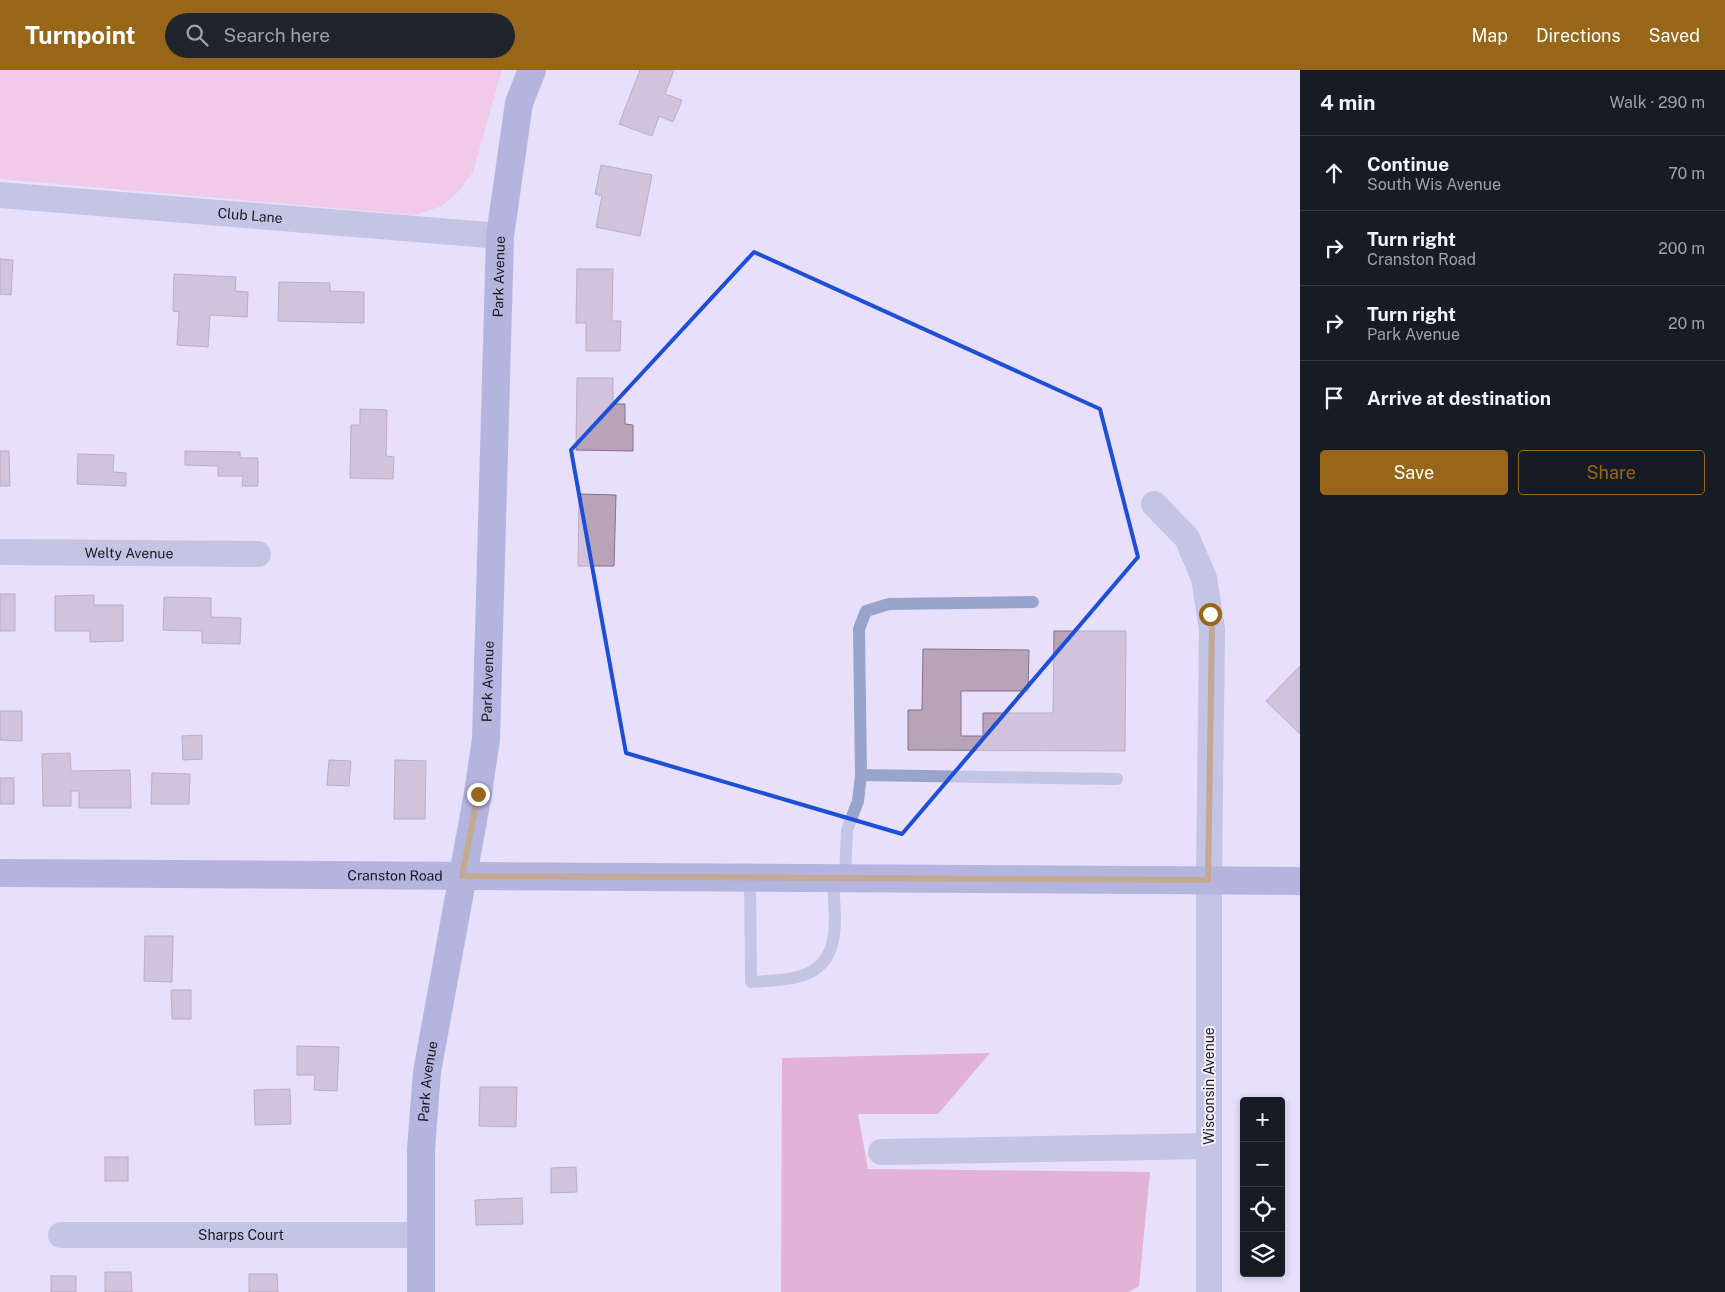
<!DOCTYPE html>
<html lang="en">
<head>
<meta charset="utf-8">
<style>
  body { margin:0; font-family:"Public Sans",sans-serif; background:#20242c; color:#f1f3f6 }
  .controls { position:absolute; right:15px; bottom:15px; display:grid; overflow:hidden; border-radius:5px; box-shadow:0 2px 8px #0003 }
  .controls button { width:45px; height:45px; display:grid; place-items:center; padding:0; border:0; border-bottom:1px solid #363941; background:#171b24; color:#f1f3f6; font:25px sans-serif }
  .stop { position:absolute; width:15px; height:15px; margin:-11px; border:4px solid #976618; border-radius:50%; background:#fff }
  .stop.end { background:#976618; border-color:#fff; box-shadow:0 1px 5px #0008 }
  .list { margin:0; padding:0; list-style:none }
  h2 { display:flex; justify-content:space-between; align-items:center; height:65px; margin:0; padding:0 20px; font-size:21px }
  h2 small { font-size:16px; font-weight:400; color:#9ea1a6 }
  .list li { display:grid; grid-template-columns:32px 1fr auto; gap:15px; align-items:center; box-sizing:border-box; height:75px; padding:0 20px; border-top:1px solid #363941 }
  .list b { display:block; font-size:19px; white-space:nowrap }
  .list p { margin:0; font-size:16px; white-space:nowrap; color:#9ea1a6 }
  .list em { font-size:16px; font-style:normal; color:#9ea1a6 }
  .actions { display:flex; gap:10px; padding:15px 20px }
  .actions a { flex:1; padding:11px 0; border:1px solid #976618; border-radius:5px; text-align:center; font-size:18px; color:#976618 }
  .actions .main { background:#976618; color:#fff }
  .icon { flex:none; width:28px; height:28px; fill:none; stroke:currentColor; stroke-width:2; stroke-linecap:round; stroke-linejoin:round }
  .map { position:relative; flex:none; width:1300px; height:1222px; overflow:hidden }
  header { display:flex; align-items:center; gap:30px; box-sizing:border-box; height:70px; padding:0 25px; background:#976618; color:#fff }
  header strong { font-size:24px }
  nav { display:flex; gap:28px; margin-inline-start:auto; font-size:18px }
  .search { width:350px; height:45px; background:#20242c; display:flex; align-items:center; gap:12px; box-sizing:border-box; padding:0 18px; border-radius:28px; color:#9ea1a6; font-size:19px }
  main { display:flex }
  aside { flex:1; background:#171b24 }
  .map>svg:first-child { display:block }
</style>
</head>
<body>
<header>
<strong>Turnpoint</strong>
<div class="search"><svg class="icon" aria-label="search" viewBox="0 0 24 24"><circle cx="10" cy="10" r="6"/><path d="M15 15l6 6"/></svg>Search here</div>
<nav><a>Map</a><a>Directions</a><a>Saved</a></nav>
</header>
<main>
<div class="map">
<svg width="1300" height="1222" viewBox="0 0 1300 1222">
  <rect width="100%" height="100%" fill="#e7dffc"/>
  <!-- green -->
  <path fill="#fbb2d1" d="M0 0H502L473 102 458 122 442 136 415 145 0 109Z"/>
  <!-- forest -->
  <path fill="#dc7fa9" d="M990 983 938 1044H858L868 1099 1150 1102 1139 1216 1129 1222H781L782 988Z"/>
  <!-- building -->
  <g fill="#b8a3b9" stroke="#857185">
    <path d="M640 0H674L665 24 682 30 673 52 659 46 652 66 619 54Z"/>
    <path d="M601 95 652 105 640 166 596 157 602 126 595 124Z"/>
    <path d="M0 189 13 190 11 225 0 224Z"/>
    <path d="M577 199H613L612 251H621L620 281H586V253H576Z"/>
    <path d="M174 204 236 207 235 221 248 222 247 247 210 245 208 277 177 275 179 242 173 241Z"/>
    <path d="M279 212 330 213V221L364 222V253L278 251Z"/>
    <path d="M577 308H613V334H625V354L633 355V381L576 380Z"/>
    <path d="M360 339 387 340 386 386 394 387 393 409 350 408 351 355H360Z"/>
    <path d="M0 381H9L10 416H0Z"/>
    <path d="M185 381 240 382V388H258V416H242L243 406H218V396L185 395Z"/>
    <path d="M78 384 114 385 113 402 126 403V416L77 414Z"/>
    <path d="M579 424 616 425 614 496H578Z"/>
    <rect x="0" y="524" width="15" height="37"/>
    <path d="M94 525V535H123V571L90 572V561H55V526Z"/>
    <path d="M164 527 211 528V547L241 548 240 574 202 573V561L163 560Z"/>
    <path d="M1054 561H1126L1125 681 908 680V640H922L923 579 1029 580 1028 621H961V666H983V643H1053Z"/>
    <path d="M1300 596V664L1266 631Z"/>
    <path d="M0 641H22V671L0 670Z"/>
    <path d="M202 665V689L183 690 182 666Z"/>
    <path d="M70 683 71 701 130 700 131 738H79V721H71V736H43L42 684Z"/>
    <path d="M329 690 351 691 349 716 327 715Z"/>
    <path d="M395 690 426 691 425 749H394Z"/>
    <path d="M152 703 190 704 189 734H151Z"/>
    <rect x="0" y="708" width="14" height="26"/>
    <path d="M145 866H173L172 912 144 911Z"/>
    <path d="M171 920H191V949H172Z"/>
    <path d="M297 976 339 977 337 1021 314 1020 315 1005H297Z"/>
    <path d="M480 1017H517L516 1057 479 1056Z"/>
    <path d="M290 1019 291 1054 255 1055 254 1020Z"/>
    <rect x="105" y="1087" width="23" height="24"/>
    <path d="M576 1097 577 1122 551 1123V1098Z"/>
    <path d="M522 1128 523 1154 476 1155 475 1130Z"/>
    <path d="M105 1202H131L132 1222H105Z"/>
    <path d="M249 1204H277L278 1222H249Z"/>
    <rect x="51" y="1206" width="25" height="16"/>
  </g>
  <g fill="none" stroke-linecap="round" stroke-linejoin="round">
    <!-- lane -->
    <g stroke="#99a4ca" stroke-width="12">
      <path d="M861 705 1117 709"/>
      <path d="M750 807 751 912C765 911 780 911 793 908 846 898 834 848 833 808"/>
      <path d="M845 808 847 760 858 731 861 705 859 559 866 541 889 534 1033 532"/>
    </g>
    <!-- street -->
    <g stroke="#99a4ca" stroke-width="26">
      <path id="s1" d="M0 125 500 166"/>
      <path d="M1154 434 1187 468 1204 508 1212 559 1209 810V1222"/>
      <path id="s2" d="M0 482 258 484"/>
      <path d="M881 1082 1209 1076"/>
      <path id="s3" d="M61 1165H421"/>
    </g>
    <!-- secondary -->
    <g stroke="#7584bb" stroke-width="28">
      <path id="s4" d="M0 803 1300 811"/>
      <path id="s5" d="M421 1222V1079L427 1002 478 723 486 669 500 166 519 33 532 0"/>
    </g>
  </g>
  <g fill="none" stroke-linecap="round" stroke-linejoin="round">
    <!-- route -->
    <path stroke="#976618" stroke-width="6" d="M478 724 462 806 1208 810 1212 559 1210 544"/>
  </g>
  <!-- marked area -->
  <path d="M0 0H1300V1222H0ZM754 182 1100 339 1138 487 902 764 626 683 571 380Z" fill="#e7dffc" fill-opacity=".55" fill-rule="evenodd"/>
  <path fill="none" stroke="#1d4ed8" stroke-width="4" stroke-linejoin="round" d="M754 182 1100 339 1138 487 902 764 626 683 571 380Z"/>
  <g text-anchor="middle" stroke-width="4" stroke-linejoin="round" paint-order="stroke">
    <!-- street labels -->
    <g font-size="14" fill="#1a1721" stroke="#f3f0fb">
      <text dy="5" stroke="none"><textPath href="#s1" startOffset="251">Club Lane</textPath></text>
      <text dy="5" stroke="none"><textPath href="#s5" startOffset="1021">Park Avenue</textPath></text>
      <text dy="5" stroke="none"><textPath href="#s2" startOffset="129">Welty Avenue</textPath></text>
      <text dy="5" stroke="none"><textPath href="#s5" startOffset="616">Park Avenue</textPath></text>
      <text dy="5" stroke="none"><textPath href="#s4" startOffset="395">Cranston Road</textPath></text>
      <text dy="5" stroke="none"><textPath href="#s5" startOffset="211">Park Avenue</textPath></text>
      <text transform="translate(1209 1016) rotate(-90)" y="5">Wisconsin Avenue</text>
      <text dy="5" stroke="none"><textPath href="#s3" startOffset="180">Sharps Court</textPath></text>
    </g>
  </g>
</svg>
<div class="controls">
<button>+</button>
<button>−</button>
<button><svg class="icon" aria-label="locate" viewBox="0 0 24 24"><circle cx="12" cy="12" r="6"/><path d="M12 2v4M12 18v4M2 12h4M18 12h4"/></svg></button>
<button><svg class="icon" aria-label="layers" viewBox="0 0 24 24"><path d="M12 4l9 5-9 5-9-5zM3 14l9 5 9-5"/></svg></button>
</div>
<div class="stop" style="left:1210px;top:544px"></div>
<div class="stop end" style="left:478px;top:724px"></div>
</div>
<aside>
<h2>4 min<small>Walk · 290 m</small></h2>
<ul class="list">
<li><svg class="icon" aria-label="ahead" viewBox="0 0 24 24"><path d="M12 20V5M6 11l6-6 6 6"/></svg><div><b>Continue</b><p>South Wis Avenue</p></div><em>70 m</em></li>
<li><svg class="icon" aria-label="right" viewBox="0 0 24 24"><path d="M7 20v-9h11M14 6l5 5-5 5"/></svg><div><b>Turn right</b><p>Cranston Road</p></div><em>200 m</em></li>
<li><svg class="icon" aria-label="right" viewBox="0 0 24 24"><path d="M7 20v-9h11M14 6l5 5-5 5"/></svg><div><b>Turn right</b><p>Park Avenue</p></div><em>20 m</em></li>
<li><svg class="icon" aria-label="arrive" viewBox="0 0 24 24"><path d="M6 21V4h12l-3 4 3 4H6"/></svg><div><b>Arrive at destination</b></div></li>
</ul>
<div class="actions"><a class="main">Save</a><a>Share</a></div>
</aside>
</main>
</body>
</html>
